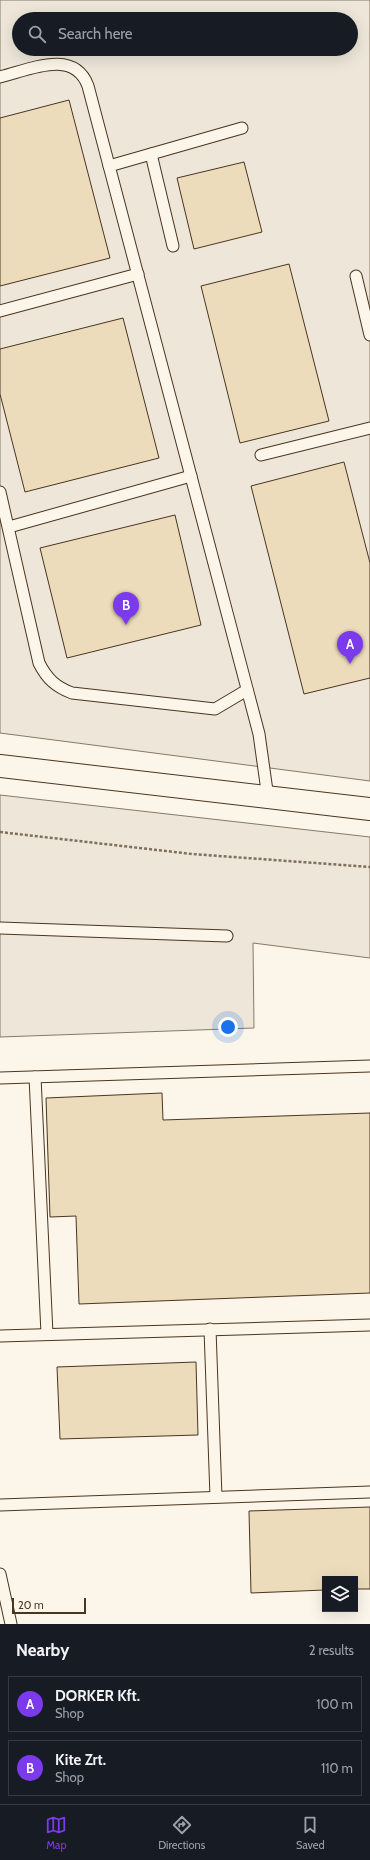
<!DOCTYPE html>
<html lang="en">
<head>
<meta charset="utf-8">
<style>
  body { margin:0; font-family:Cabin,sans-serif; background:#242831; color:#f1f3f6 }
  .controls { position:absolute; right:12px; bottom:12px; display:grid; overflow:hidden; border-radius:0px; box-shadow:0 4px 16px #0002 }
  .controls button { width:36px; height:36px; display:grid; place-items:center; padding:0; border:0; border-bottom:1px solid #363941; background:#171b24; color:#f1f3f6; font:20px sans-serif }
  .scale { position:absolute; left:12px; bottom:10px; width:74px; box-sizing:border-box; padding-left:4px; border:2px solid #4a3520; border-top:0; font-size:11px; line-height:14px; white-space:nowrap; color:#4a3520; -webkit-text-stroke:3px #fbf6e9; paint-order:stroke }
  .you { position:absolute; left:228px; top:1027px; width:14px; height:14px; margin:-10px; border:3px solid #fff; border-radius:50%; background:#1a73e8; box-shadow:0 0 0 6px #1a73e833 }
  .badge { display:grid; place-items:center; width:26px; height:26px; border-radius:50%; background:#7c3aed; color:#fff; font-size:13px; font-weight:700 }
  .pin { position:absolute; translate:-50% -33px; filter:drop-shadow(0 1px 2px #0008) }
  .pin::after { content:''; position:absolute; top:21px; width:14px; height:12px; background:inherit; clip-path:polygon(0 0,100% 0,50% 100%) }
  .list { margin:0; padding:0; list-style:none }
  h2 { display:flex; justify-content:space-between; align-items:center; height:52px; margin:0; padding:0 16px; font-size:17px }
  h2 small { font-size:13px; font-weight:400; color:#9ea1a6 }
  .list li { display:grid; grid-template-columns:26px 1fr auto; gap:12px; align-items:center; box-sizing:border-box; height:56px; margin:0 8px 8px; padding:0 8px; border:1px solid #363941; border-radius:0px }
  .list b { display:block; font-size:15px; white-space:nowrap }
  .list p { margin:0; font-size:13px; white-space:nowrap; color:#9ea1a6 }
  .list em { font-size:13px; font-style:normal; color:#9ea1a6 }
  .icon { flex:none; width:22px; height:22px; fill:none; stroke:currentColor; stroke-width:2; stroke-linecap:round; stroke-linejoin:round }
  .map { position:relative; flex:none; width:370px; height:1624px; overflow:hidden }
  .search { position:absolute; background:#171b24; box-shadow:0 4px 16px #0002; left:12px; right:12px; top:12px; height:44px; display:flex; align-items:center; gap:10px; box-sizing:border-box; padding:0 14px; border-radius:22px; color:#9ea1a6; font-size:15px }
  .sheet { height:180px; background:#171b24 }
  nav { display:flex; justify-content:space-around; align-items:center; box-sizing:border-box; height:56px; border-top:1px solid #363941; background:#171b24; font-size:11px; color:#9ea1a6 }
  nav a { display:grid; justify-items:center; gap:2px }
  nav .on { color:#7c3aed }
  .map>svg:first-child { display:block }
</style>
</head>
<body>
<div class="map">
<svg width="370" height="1624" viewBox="0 0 370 1624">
  <rect width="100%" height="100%" fill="#fbf6e9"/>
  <!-- green -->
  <g fill="#ede6d9" stroke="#887966" fill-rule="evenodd">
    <path d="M0 0H370V781L0 733ZM19 19H351V49H19Z"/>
    <path d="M0 795 370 837V958L253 943 254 1028 0 1037Z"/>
  </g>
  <!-- building -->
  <g fill="#ecdcbc" stroke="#4a3520">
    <path d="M69 100 110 258 0 286V118Z"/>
    <path d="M244 162 262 232 194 249 177 178Z"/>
    <path d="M289 264 329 421 240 443 201 286Z"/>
    <path d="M123 318 159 458 25 492 0 394V349Z"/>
    <path d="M344 462 370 563V678L304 694 251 486Z"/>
    <path d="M175 515 201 625 67 658 40 548Z"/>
    <path d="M162 1093 163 1120 370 1113V1293L79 1304 76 1216 50 1217 46 1098Z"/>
    <path d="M196 1362 198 1435 60 1439 57 1367Z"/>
    <path d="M370 1507V1589H355V1579H325V1590L251 1593 249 1511Z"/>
  </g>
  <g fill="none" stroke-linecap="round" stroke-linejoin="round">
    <defs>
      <g id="service">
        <path d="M0 77C29 70 74 48 88 86L259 734 268 798"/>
        <path d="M151 154 173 246"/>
        <path d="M109 166 242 128"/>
        <path d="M356 276 370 335"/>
        <path d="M0 311 138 274"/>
        <path d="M261 455 370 428"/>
        <path d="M0 492 39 663C47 679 56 687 72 693L215 709 247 690"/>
        <path d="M9 527 191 476"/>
        <path d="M0 928 227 936"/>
        <path d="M35 1077 47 1334"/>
        <path d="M0 1078 370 1066"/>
        <path d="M210 1329 216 1497"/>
        <path d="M0 1336 370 1325"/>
        <path d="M0 1505 370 1492"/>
        <path d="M0 1574 11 1624"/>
      </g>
      <path id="primary" d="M0 766 370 809"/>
    </defs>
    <!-- service casing -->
    <use href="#service" stroke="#4a3520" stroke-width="13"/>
    <!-- primary casing -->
    <use href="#primary" stroke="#4a3520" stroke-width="24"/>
    <!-- path -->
    <path stroke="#7f6f5c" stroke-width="2.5" stroke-dasharray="3 2" stroke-linecap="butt" d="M0 832 192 854 370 867"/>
    <!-- service -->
    <use href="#service" stroke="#fbf6e9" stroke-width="11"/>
    <!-- primary -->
    <use href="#primary" stroke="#fbf6e9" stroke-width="22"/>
  </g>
</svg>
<div class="controls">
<button><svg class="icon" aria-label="layers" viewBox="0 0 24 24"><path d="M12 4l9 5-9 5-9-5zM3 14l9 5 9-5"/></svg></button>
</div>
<div class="scale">20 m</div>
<div class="you"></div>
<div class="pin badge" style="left:350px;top:664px">A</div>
<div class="pin badge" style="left:126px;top:625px">B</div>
<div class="search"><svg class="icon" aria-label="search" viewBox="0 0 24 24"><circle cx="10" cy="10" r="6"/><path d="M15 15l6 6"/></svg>Search here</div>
</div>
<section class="sheet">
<h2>Nearby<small>2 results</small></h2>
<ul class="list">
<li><span class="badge">A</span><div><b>DORKER Kft.</b><p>Shop</p></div><em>100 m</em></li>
<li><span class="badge">B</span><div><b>Kite Zrt.</b><p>Shop</p></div><em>110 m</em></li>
</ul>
</section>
<nav>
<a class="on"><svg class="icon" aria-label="map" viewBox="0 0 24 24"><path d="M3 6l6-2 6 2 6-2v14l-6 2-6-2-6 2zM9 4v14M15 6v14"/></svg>Map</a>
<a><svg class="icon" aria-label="directions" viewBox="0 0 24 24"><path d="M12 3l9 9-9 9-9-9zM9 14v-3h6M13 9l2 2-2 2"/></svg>Directions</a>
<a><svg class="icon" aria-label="saved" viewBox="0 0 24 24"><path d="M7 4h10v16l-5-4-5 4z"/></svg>Saved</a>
</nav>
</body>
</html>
